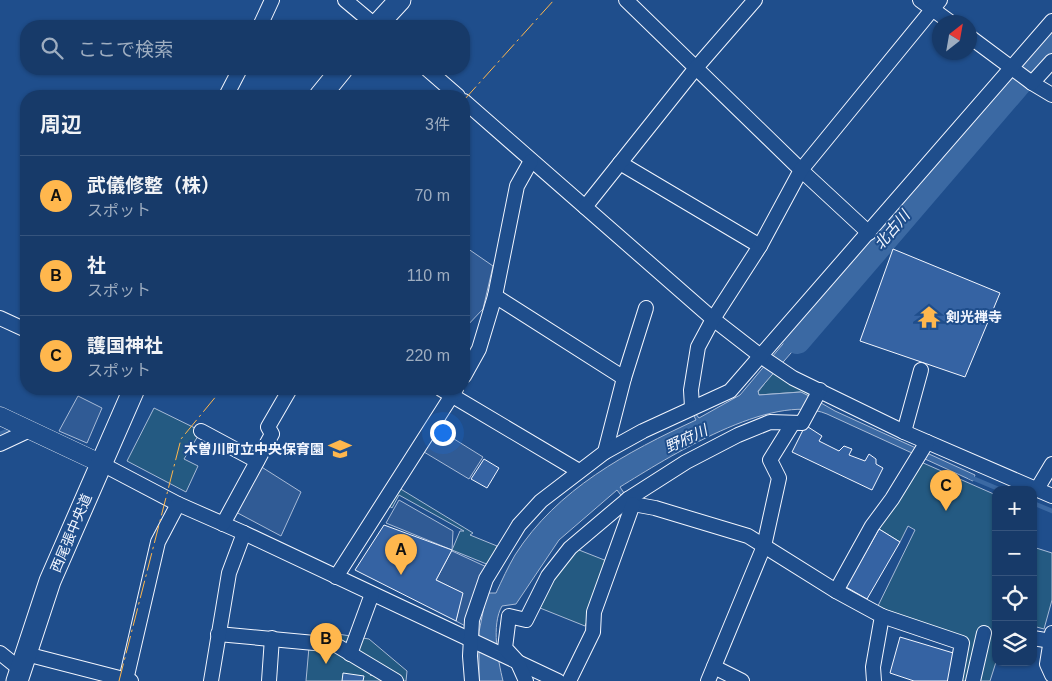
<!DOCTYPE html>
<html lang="ja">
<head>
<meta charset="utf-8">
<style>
  body { margin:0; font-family:Helvetica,"Noto Sans JP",sans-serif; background:#244571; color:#f1f3f6 }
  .controls { position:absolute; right:15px; bottom:15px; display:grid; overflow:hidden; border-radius:10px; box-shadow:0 1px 4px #0004 }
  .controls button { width:45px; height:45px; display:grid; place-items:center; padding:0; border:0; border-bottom:1px solid #36547d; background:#173a69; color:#f1f3f6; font:25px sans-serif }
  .compass { position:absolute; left:932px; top:15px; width:45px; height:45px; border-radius:50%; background:#173a69; box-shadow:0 1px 4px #0004; rotate:31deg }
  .you { position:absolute; left:442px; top:432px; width:18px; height:18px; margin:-12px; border:4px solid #fff; border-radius:50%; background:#1a73e8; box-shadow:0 0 0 8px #1a73e833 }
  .badge { display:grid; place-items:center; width:32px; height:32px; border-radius:50%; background:#ffb74d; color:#111; font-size:16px; font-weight:700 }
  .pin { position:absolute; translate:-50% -41px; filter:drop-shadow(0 1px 2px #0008) }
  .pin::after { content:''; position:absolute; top:26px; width:18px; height:15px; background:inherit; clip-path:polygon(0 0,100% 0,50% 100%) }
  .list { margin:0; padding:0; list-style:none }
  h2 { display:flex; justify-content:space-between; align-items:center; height:65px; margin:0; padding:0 20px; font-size:21px }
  h2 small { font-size:16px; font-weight:400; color:#9eadc0 }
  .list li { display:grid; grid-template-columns:32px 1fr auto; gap:15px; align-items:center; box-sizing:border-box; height:80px; padding:0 20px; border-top:1px solid #36547d }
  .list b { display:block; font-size:19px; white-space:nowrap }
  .list p { margin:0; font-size:16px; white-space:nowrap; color:#9eadc0 }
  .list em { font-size:16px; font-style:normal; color:#9eadc0 }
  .icon { flex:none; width:28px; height:28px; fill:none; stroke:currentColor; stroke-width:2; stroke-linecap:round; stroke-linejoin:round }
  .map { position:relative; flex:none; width:1052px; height:681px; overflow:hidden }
  .search { position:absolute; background:#173a69; box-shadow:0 1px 4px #0004; left:20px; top:20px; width:450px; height:55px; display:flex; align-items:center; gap:12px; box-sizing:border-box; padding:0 18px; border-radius:20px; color:#9eadc0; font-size:19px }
  .panel { position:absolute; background:#173a69; box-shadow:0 1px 4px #0004; left:20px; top:90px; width:450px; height:305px; border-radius:20px }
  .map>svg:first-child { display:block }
</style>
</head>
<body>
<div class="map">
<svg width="1052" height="681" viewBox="0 0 1052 681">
  <rect width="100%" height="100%" fill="#1f4e8c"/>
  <!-- green -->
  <g fill="#245a82" stroke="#a8bbd7">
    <path d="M774 371 813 391 809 396 800 392 759 395 758 392Z"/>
    <path d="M154 408 201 431 184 459 198 466 186 492 127 461Z"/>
    <path d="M921 462 996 495V662L990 681H955L962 643 875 612 915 530 908 526 900 542 879 529Z"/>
    <path d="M399 488 473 533 470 535 497 546 489 565 452 550 460 531H464L399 495 392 508 388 505Z"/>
    <path d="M1033 547 1052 553V600L1044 629 1033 626Z"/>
    <path d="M579 550 612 563 585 626 540 608C548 588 558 559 579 550Z"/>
    <path d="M313 630 369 639 407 671 406 681H306L309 647 334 650 371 672V676L372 668 336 645 312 642Z"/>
  </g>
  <!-- parking -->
  <g fill="#305b95" stroke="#a8bbd7">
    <path d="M464 246 493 266 483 309 464 329Z"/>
    <path d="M78 396 102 408 87 443 59 431Z"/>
    <path d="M438 429 483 457 469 479 424 452Z"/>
    <path d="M260 466 301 492 281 536 234 511Z"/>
    <path d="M399 500 453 531 452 551 491 569 471 629 456 621 462 593 436 580 452 550 386 523Z"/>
  </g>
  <!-- water -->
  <path fill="#3b69a3" stroke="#a8bbd7" d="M814 307 824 315 758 391 759 395 801 392 809 396 835 411 975 475 973 481 827 414C772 391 667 458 620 487L626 496 623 498 617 490 559 540 516 604 502 606C491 625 498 660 503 681H479V632L486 597 489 593H496C502 580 508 567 515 555 557 489 627 452 696 420L693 414 695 413 699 418 740 395Z"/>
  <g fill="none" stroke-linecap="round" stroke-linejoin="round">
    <!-- stream -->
    <g stroke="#3b69a3" stroke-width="4.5">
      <path d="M0 434 9 430"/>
      <path d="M970 477 1001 490"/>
      <path d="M1033 503 1052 511"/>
    </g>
    <!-- river -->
    <path stroke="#3b69a3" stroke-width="28" d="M797 340 1052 43"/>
  </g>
  <!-- building -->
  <g fill="#3563a3" stroke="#f2f6ff">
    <path d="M893 249 1000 293 965 377 860 341Z"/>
    <path d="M802 423 822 436 819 441 839 451 844 446 852 449 849 455 865 461 869 454 876 459V464L883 468 872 490 792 452 804 428Z"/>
    <path d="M484 459 499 468 487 488 471 479Z"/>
    <path d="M384 525 452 550 436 580 463 593 456 621 355 570Z"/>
    <path d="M879 529 900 542 867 599 846 587Z"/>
    <path d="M900 637 960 655 951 681H914L890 673Z"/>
    <path d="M343 673 364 676 363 681H342Z"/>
  </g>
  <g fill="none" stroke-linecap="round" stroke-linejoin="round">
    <defs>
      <g id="minor">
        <path d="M345 0 376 26"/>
        <path d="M626 0 801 170 869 233"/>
        <path d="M920 0 950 22"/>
        <path d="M260 26 272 0"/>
        <path d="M970 37 1032 83 1052 95"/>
        <path d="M427 69 458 96"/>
        <path d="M1032 83 1052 61"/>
        <path d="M226 96 240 69"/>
        <path d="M464 101 713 319 762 357 793 378 904 432 1052 496"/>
        <path d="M620 163 760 246"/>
        <path d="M585 207 695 69 755 0"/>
        <path d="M495 296 624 378"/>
        <path d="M0 318 26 330"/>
        <path d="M464 376 479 349 495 296 517 186 531 161"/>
        <path d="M441 389 579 471"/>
        <path d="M692 407 691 390 698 347 713 319 760 246 801 170 940 0"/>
        <path d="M201 431 257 461"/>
        <path d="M904 432 921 370"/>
        <path d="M0 444 30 430"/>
        <path d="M605 452 624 378 646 308"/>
        <path d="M100 463 178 504 244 533 558 681"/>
        <path d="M1037 489 1052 464"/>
        <path d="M628 499 633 504 655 508 748 536 836 591 882 616 873 667 874 681"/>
        <path d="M223 524 272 434 268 427 290 389"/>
        <path d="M336 577 456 389"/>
        <path d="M836 591 872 526 892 499 927 442"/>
        <path d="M882 616 962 643 955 681"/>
        <path d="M1052 633 1047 664 1052 675"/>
        <path d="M218 634 336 645 396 681"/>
        <path d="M1033 638 1051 641"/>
        <path d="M0 653 20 669"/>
        <path d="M26 654 131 681"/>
        <path d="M350 654 372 594"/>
        <path d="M714 667 742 681"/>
        <path d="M126 680 158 542 178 504"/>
        <path d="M211 681 229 573 244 533"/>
        <path d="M269 681 272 638"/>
        <path d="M472 681 470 656 472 620 486 579 519 525 541 501 605 452 643 431 730 391 1052 21"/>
        <path d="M526 681 517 661 505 648 509 616 526 620 548 576 570 548 628 499 686 462 738 435 770 422 802 423 820 390"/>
        <path d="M569 681 593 632 594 612 633 504"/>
        <path d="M708 681 764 546 779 478 770 460 793 423"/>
        <path d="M973 681 984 633"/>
      </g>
      <path id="tertiary" d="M0 416 100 463"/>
      <g id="primary">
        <path d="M376 26 400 0"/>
        <path d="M320 96 342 69"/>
        <path d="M17 681 50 581 134 389"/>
      </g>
    </defs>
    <!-- minor casing -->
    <use href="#minor" stroke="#f2f6ff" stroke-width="16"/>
    <!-- tertiary casing -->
    <use href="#tertiary" stroke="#f2f6ff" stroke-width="19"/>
    <!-- primary casing -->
    <use href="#primary" stroke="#f2f6ff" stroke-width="23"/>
    <!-- minor -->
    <use href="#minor" stroke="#1f4e8c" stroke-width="14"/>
    <!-- tertiary -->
    <use href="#tertiary" stroke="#1f4e8c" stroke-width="18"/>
    <!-- primary -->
    <use href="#primary" stroke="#1f4e8c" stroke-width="21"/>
    <!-- power -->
    <g stroke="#ffb74d" stroke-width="1" stroke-dasharray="18 4 2.5 4" stroke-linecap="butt">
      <path d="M464 100 554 0"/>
      <path d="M119 681 181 439 222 389"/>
    </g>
  </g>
  <!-- icons -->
  <defs>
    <symbol id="temple-bare" viewBox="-9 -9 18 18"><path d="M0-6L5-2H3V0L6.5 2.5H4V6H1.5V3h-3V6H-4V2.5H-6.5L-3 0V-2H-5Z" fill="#ffb74d" stroke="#1f4e8c" stroke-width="2.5" paint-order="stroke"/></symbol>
    <symbol id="school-bare" viewBox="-9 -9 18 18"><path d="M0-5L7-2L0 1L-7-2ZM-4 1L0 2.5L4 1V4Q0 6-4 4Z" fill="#ffb74d" stroke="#1f4e8c" stroke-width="2.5" paint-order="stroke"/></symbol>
  </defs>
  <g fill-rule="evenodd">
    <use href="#temple-bare" x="913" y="301" width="32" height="32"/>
    <use href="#school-bare" x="324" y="433" width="32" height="32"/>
  </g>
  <g text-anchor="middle" stroke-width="4" stroke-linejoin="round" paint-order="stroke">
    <!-- poi labels -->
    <g font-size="14" font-weight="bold" fill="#f2f6ff" stroke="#1f4e8c" text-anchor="start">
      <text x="946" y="322">剣光禅寺</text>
      <text x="324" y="454" text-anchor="end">木曽川町立中央保育園</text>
    </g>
    <!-- street labels -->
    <g font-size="14" fill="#f2f6ff" stroke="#1f4e8c">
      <text transform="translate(71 533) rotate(-67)" y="5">西尾張中央道</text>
    </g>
    <!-- water labels -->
    <g font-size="15" font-style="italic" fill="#f2f6ff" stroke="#1f4e8c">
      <text transform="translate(892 230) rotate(-50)" y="5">北古川</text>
      <text transform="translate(686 439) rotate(-25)" y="5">野府川</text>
    </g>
  </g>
</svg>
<div class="controls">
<button>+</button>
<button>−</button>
<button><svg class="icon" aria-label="locate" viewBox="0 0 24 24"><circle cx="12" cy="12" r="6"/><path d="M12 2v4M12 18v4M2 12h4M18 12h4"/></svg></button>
<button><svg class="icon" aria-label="layers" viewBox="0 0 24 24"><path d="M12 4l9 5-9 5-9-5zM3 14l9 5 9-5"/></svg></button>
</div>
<svg class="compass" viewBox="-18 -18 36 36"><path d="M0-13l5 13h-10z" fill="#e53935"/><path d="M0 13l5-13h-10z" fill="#9eadc0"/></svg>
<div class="you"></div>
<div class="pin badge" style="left:401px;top:575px">A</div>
<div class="pin badge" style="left:326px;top:664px">B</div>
<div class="pin badge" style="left:946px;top:511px">C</div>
<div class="search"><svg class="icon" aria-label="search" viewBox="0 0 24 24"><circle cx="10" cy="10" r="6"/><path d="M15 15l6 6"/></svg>ここで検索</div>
<section class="panel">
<h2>周辺<small>3件</small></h2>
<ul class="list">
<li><span class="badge">A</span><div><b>武儀修整（株）</b><p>スポット</p></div><em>70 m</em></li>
<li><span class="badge">B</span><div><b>社</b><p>スポット</p></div><em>110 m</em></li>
<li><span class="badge">C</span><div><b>護国神社</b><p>スポット</p></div><em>220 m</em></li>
</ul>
</section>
</div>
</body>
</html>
